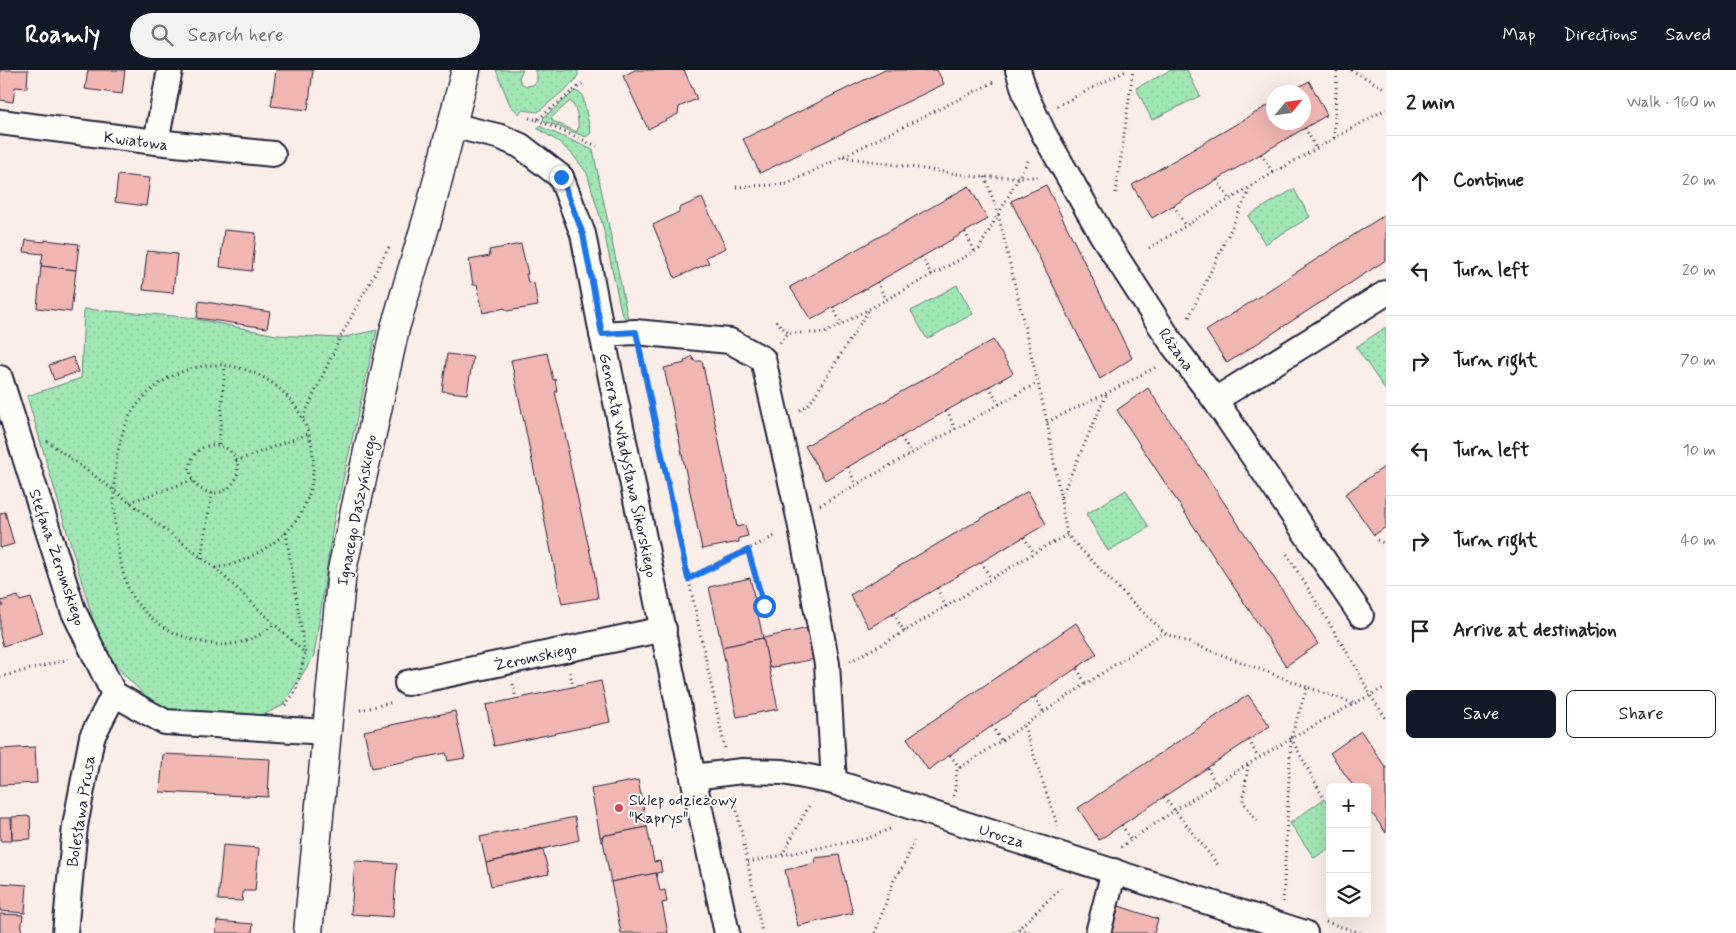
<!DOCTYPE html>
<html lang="en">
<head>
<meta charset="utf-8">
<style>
  body { margin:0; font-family:Mynerve,sans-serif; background:#f2f2f2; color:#222 }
  .controls { position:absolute; right:15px; bottom:15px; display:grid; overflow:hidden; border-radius:8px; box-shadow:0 5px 20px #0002 }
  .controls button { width:45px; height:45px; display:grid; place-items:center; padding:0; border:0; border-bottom:1px solid #e0e0e0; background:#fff; color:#222; font:25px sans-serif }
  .compass { position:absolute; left:1266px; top:15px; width:45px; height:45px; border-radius:50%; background:#fff; box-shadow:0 5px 20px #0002; rotate:61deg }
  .stop { position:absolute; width:15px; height:15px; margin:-11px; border:4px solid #1a73e8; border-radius:50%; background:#fff }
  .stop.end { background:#1a73e8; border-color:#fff; box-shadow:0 1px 5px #0008 }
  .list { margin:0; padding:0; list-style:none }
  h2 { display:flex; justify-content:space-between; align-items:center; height:65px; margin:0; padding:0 20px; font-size:21px }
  h2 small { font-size:16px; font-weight:400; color:#767676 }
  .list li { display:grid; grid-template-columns:32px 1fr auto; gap:15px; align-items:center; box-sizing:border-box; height:90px; padding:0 20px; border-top:1px solid #e0e0e0 }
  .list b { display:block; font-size:19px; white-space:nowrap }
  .list em { font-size:16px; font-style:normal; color:#767676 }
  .actions { display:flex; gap:10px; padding:15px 20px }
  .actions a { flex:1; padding:11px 0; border:1px solid #111827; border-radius:8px; text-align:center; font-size:18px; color:#111827 }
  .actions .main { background:#111827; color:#fff }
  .icon { flex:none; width:28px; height:28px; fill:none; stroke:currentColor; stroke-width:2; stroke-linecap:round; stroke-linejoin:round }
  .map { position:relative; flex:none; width:1386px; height:863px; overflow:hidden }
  header { display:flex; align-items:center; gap:30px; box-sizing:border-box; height:70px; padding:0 25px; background:#111827; color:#fff }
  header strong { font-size:24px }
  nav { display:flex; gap:28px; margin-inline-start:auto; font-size:18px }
  .search { width:350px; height:45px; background:#f2f2f2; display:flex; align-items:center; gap:12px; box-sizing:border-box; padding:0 18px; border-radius:28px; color:#767676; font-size:19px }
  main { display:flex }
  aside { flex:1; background:#fff }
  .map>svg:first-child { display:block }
</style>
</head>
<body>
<header>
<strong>Roamly</strong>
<div class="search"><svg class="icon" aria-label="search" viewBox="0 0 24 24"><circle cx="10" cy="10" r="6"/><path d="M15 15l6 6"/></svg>Search here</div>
<nav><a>Map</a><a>Directions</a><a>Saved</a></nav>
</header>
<main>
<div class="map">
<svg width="1386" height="863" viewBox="0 0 1386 863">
  <defs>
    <pattern id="grass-dots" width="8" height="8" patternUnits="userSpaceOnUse" patternTransform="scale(1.25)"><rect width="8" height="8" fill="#a0e7b4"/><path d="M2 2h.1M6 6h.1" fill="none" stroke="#8ac69c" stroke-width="1.8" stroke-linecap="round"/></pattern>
  </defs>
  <rect width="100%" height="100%" fill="#fbeee9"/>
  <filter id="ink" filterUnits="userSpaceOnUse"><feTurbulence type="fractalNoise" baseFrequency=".02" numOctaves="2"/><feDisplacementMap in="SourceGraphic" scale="10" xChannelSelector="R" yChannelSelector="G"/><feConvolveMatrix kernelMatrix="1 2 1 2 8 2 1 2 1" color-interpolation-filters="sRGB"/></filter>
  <g filter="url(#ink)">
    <!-- grass -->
    <g fill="url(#grass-dots)" stroke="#618478" fill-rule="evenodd">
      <path d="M496 0H523L519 8 521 13 526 16 533 15 537 11V4L534 0H578V5L573 13 538 42 522 40 519 44 510 35Z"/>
      <path d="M1171 0H1187L1200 26 1152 50 1136 18Z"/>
      <path d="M575 21 582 24 591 63 586 67 544 51 543 48ZM570 31C577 37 580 53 577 62L553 51 551 48Z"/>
      <path d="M539 56 593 80 628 249 625 248 621 241 603 157 587 103 572 84 559 72 537 58Z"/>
      <path d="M1294 119 1310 147 1265 174 1248 146Z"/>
      <path d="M957 215 973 244 927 269 911 241Z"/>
      <path d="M84 239 187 247 276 265 340 268 377 260 334 449 314 586 282 636 260 646H178L149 629 122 603 99 570 27 326 81 308Z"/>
      <path d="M1386 257V321L1356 277Z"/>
      <path d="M1126 420 1149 457 1108 481 1086 444Z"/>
      <path d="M1324 729 1330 737V778L1314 788 1290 753Z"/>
    </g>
    <!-- building -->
    <g fill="#f2b6b2" stroke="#22223b">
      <path d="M0 0H28L27 18 15 17 13 32 0 30Z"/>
      <path d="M88 0H125L122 24 85 19Z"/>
      <path d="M276 0H313L308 40 271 36Z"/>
      <path d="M635 0H684L697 29 679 37 678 44 648 59 623 6Z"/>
      <path d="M885 0H937L944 14 760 103 743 69Z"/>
      <path d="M1309 11 1327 45 1152 148 1132 115 1274 32V52H1304V22H1290Z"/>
      <path d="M118 105 150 108 146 136 115 132Z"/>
      <path d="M1046 115 1132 288 1100 309 1011 131Z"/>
      <path d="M969 116 988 149 811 250 790 217Z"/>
      <path d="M702 128 726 178 706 187 709 193 675 208 653 155 679 142V138Z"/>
      <path d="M1386 144V190L1227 293 1206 261Z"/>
      <path d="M224 160 256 163 252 201 220 197Z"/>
      <path d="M26 170 45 172V170L79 174 76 200 41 196 43 184 24 182Z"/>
      <path d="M521 174 528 204H526L528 212 534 213 538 236 507 241 505 238 483 243 477 214 473 215 469 190 490 186 489 180Z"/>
      <path d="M147 181 177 184 173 223 143 220Z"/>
      <path d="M41 196 76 200 71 242 37 238Z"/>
      <path d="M199 231 270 242 267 258 197 248Z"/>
      <path d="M993 270 1013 303 825 410 805 376Z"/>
      <path d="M547 283 553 310 555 309 557 321 555 322 569 381H567L594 500 598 528 562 534 511 290Z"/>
      <path d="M447 284 473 287 467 324 442 321Z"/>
      <path d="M692 286 694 291H702L737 457 745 455 748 466 739 468V472L702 479 664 298 685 293 684 291Z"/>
      <path d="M73 287 78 302 54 310 49 295Z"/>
      <path d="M1148 318 1318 574 1286 596 1117 340Z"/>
      <path d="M1384 397 1386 400V457L1374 465 1345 424Z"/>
      <path d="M1028 421 1046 454 869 558 850 525Z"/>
      <path d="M5 442 14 474 0 478V443Z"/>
      <path d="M750 508 763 568 722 577 709 517Z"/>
      <path d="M18 526 20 531 31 528 43 563 3 576 0 565V537L3 536 1 531Z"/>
      <path d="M1076 553 1097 584 928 700 907 668Z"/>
      <path d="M808 558 815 589 769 598 763 568Z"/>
      <path d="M763 568 778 639 737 647 722 577Z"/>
      <path d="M601 611 610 652 494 676 486 635Z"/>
      <path d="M1248 625 1270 656 1099 770 1078 738Z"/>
      <path d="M455 641 465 688 448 691 446 683 372 698 364 661Z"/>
      <path d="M1361 661 1386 698V763L1367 736V717H1354L1330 683Z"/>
      <path d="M35 677 37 713 0 715V679Z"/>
      <path d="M163 684 270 689 268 727 160 722Z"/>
      <path d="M638 710 647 757 602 766 603 772 601 771 591 719Z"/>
      <path d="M30 746 31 769 12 770V747Z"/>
      <path d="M575 747 579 770 486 793 480 767Z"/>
      <path d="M0 748H11L12 771H0Z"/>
      <path d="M647 757 654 792 660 791 662 802 611 812 602 766Z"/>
      <path d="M223 775 259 778 255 821H243L242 831 218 830Z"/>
      <path d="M543 780 549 804 491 816 486 793Z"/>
      <path d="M839 785 853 843 798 856 785 800 816 793 815 788Z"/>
      <path d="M355 791 397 794 393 847 351 844Z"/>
      <path d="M656 803 660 821 665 820 667 832 662 833 668 863H621L611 812Z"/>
      <path d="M0 813 27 815 25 843 0 841Z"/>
      <path d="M1116 835 1158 849 1154 863H1107Z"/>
      <path d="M0 844 23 845 21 862 27 863H0Z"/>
      <path d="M217 851 253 854 252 863H216Z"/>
    </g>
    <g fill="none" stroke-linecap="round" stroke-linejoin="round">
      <defs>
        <g id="minor">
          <path d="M1018 0 1026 26 1044 64 1102 165 1173 275 1215 330 1361 545"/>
          <path d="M0 52 156 72 273 84"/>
          <path d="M451 55 501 67 521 76 561 107 583 164 602 264 693 707 727 863"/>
          <path d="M156 72 170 0"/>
          <path d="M602 264 635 262 730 271 763 289 799 447 827 594 834 712"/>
          <path d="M0 308 73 540 114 624 165 652 326 662"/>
          <path d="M1215 330 1386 223"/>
          <path d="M407 613 664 559"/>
          <path d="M693 707 742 701 783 702 834 712 1305 863"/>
          <path d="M65 863 75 756 92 667 114 624"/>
          <path d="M1098 863 1114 801"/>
        </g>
        <path id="major" d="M308 863 342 500 395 258 430 140 466 0"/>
      </defs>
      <!-- minor casing -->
      <use href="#minor" stroke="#22223b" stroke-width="28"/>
      <!-- major casing -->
      <use href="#major" stroke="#22223b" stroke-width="31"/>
      <!-- path -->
      <g stroke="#22223b" stroke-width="3" stroke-dasharray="1 4" stroke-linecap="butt">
        <path d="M1351 0 1386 19"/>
        <path d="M1057 36 1128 0"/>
        <path d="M529 48 537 50 583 13"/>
        <path d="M537 50 597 76"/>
        <path d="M1305 58 1316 78"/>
        <path d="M1334 68 1337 0"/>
        <path d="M1261 84 1273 103"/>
        <path d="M843 87 978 107H1040"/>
        <path d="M985 107 998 143 1047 352 1067 465"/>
        <path d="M1217 110 1229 129"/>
        <path d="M736 117 787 114 996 11"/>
        <path d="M1116 123 1133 0"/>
        <path d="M1174 135 1185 156"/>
        <path d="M965 162 975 182"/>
        <path d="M1149 178 1252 116"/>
        <path d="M921 187 932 205"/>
        <path d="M877 212 886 229"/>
        <path d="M833 237 841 254"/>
        <path d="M1189 247 1252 115 1386 39"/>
        <path d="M776 251 788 263"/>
        <path d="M780 273 788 263H825L979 179 1029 89"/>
        <path d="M641 286 725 679"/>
        <path d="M989 316 999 334"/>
        <path d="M800 340 810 333 870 238"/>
        <path d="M947 340 955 359"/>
        <path d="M303 348 340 268 389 177"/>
        <path d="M1047 352 1107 323 1158 296"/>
        <path d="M901 367 911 384"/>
        <path d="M47 371 115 421 215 498 305 583 286 463"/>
        <path d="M219 375 225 295"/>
        <circle cx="214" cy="399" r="24"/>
        <path d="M236 391 310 363"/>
        <path d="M848 397 856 415"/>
        <path d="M1061 427 1107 323"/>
        <path d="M130 432 193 410"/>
        <path d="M820 435 1037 313"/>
        <path d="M1024 467 1034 483"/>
        <path d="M1377 470 1386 474"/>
        <path d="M748 480 764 536"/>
        <path d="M1287 484 1356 597 1370 625 1386 648"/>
        <path d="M201 488 212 423"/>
        <path d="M981 492 991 509"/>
        <path d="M215 498C224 496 233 495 241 491 264 481 291 464 302 441 330 387 304 318 246 300 236 297 226 294 216 295 182 296 151 313 132 342 106 382 110 487 133 528 136 533 140 536 143 540 161 559 182 568 207 573 230 578 257 571 274 554"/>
        <path d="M688 509 777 465"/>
        <path d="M937 518 946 537"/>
        <path d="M893 544 905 562"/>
        <path d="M850 591 892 569 1039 480 1067 465 1124 524 1166 564 1307 617"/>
        <path d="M1077 599 1086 614"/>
        <path d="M570 602 573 617"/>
        <path d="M0 607 70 589"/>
        <path d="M513 614 516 629"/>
        <path d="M1035 627 1044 643"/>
        <path d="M285 635 296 621 305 583"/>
        <path d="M360 640 394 632"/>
        <path d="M992 656 1001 671"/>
        <path d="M1024 656 1058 757"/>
        <path d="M1291 668 1324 729"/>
        <path d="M1249 670 1258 688"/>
        <path d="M950 685 960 698"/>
        <path d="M1248 695 1243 731 1257 752"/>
        <path d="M1207 698 1216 714"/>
        <path d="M734 726 762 863"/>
        <path d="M954 726 957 700 1164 562"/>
        <path d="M1164 727 1219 796"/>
        <path d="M1122 755 1131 771"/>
        <path d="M1121 777C1206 718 1294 664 1386 617"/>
        <path d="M782 785 810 734"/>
        <path d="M748 792 869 768 892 758"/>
        <path d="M1283 832 1291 668 1307 617 1353 633"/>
        <path d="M1326 852 1361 863"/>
        <path d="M1019 859 1032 863"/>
        <path d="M875 863 894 810 904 795 914 771"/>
        <path d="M1014 863 1061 818"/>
      </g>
      <!-- minor -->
      <use href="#minor" stroke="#fdfcf7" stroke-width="24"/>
      <!-- major -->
      <use href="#major" stroke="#fdfcf7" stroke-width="28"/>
    </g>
  </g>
  <g fill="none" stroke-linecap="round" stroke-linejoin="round" filter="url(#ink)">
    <!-- route -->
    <path stroke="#1a73e8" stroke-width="6" d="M561 107 583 164 602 264 636 262 688 509 748 480 764 536"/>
  </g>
  <!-- markers -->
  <circle fill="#d1495b" stroke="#fdfcf7" stroke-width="2" cx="619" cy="738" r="5"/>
  <g text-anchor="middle" stroke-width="4" stroke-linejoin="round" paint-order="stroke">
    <!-- street labels -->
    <g font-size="16" fill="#22223b" stroke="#fdfcf7">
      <text transform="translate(136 70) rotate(7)" y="6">Kwiatowa</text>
      <text transform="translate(1177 279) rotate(54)" y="6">Różana</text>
      <text transform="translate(629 395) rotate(78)" y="6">Generała Władysława Sikorskiego</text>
      <text transform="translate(356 440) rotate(-79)" y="6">Ignacego Daszyńskiego</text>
      <text transform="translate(58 487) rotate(71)" y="6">Stefana Żeromskiego</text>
      <text transform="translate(535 586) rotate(-12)" y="6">Żeromskiego</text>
      <text transform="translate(80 741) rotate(-81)" y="6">Bolesława Prusa</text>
      <text transform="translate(1002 765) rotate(18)" y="6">Urocza</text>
    </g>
    <!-- poi labels -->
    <g font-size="16" fill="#22223b" stroke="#fdfcf7" text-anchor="start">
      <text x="629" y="735">Sklep odzieżowy<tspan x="629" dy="18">"Kaprys"</tspan></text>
    </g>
  </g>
</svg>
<div class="controls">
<button>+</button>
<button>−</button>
<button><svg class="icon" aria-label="layers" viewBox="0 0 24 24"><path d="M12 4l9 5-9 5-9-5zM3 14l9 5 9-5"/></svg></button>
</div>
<svg class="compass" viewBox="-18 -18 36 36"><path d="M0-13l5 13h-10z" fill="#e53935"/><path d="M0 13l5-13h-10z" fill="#767676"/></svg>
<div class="stop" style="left:764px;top:536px"></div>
<div class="stop end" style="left:561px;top:107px"></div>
</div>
<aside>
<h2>2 min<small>Walk · 160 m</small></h2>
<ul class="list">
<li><svg class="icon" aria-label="ahead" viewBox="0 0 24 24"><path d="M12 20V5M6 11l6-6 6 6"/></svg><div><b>Continue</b></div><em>20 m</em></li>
<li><svg class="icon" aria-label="left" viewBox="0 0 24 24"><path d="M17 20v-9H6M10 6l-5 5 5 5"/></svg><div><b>Turn left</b></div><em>20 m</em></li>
<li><svg class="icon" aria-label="right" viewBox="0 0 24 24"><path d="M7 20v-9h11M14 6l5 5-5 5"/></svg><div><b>Turn right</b></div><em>70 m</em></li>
<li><svg class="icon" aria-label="left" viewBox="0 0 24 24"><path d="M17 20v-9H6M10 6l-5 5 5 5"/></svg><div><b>Turn left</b></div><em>10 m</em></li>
<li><svg class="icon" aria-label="right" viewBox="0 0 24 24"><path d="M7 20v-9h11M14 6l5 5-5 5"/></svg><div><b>Turn right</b></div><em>40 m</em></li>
<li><svg class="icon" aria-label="arrive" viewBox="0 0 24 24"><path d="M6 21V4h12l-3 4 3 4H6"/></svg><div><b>Arrive at destination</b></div></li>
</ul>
<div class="actions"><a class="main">Save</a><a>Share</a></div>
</aside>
</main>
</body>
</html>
